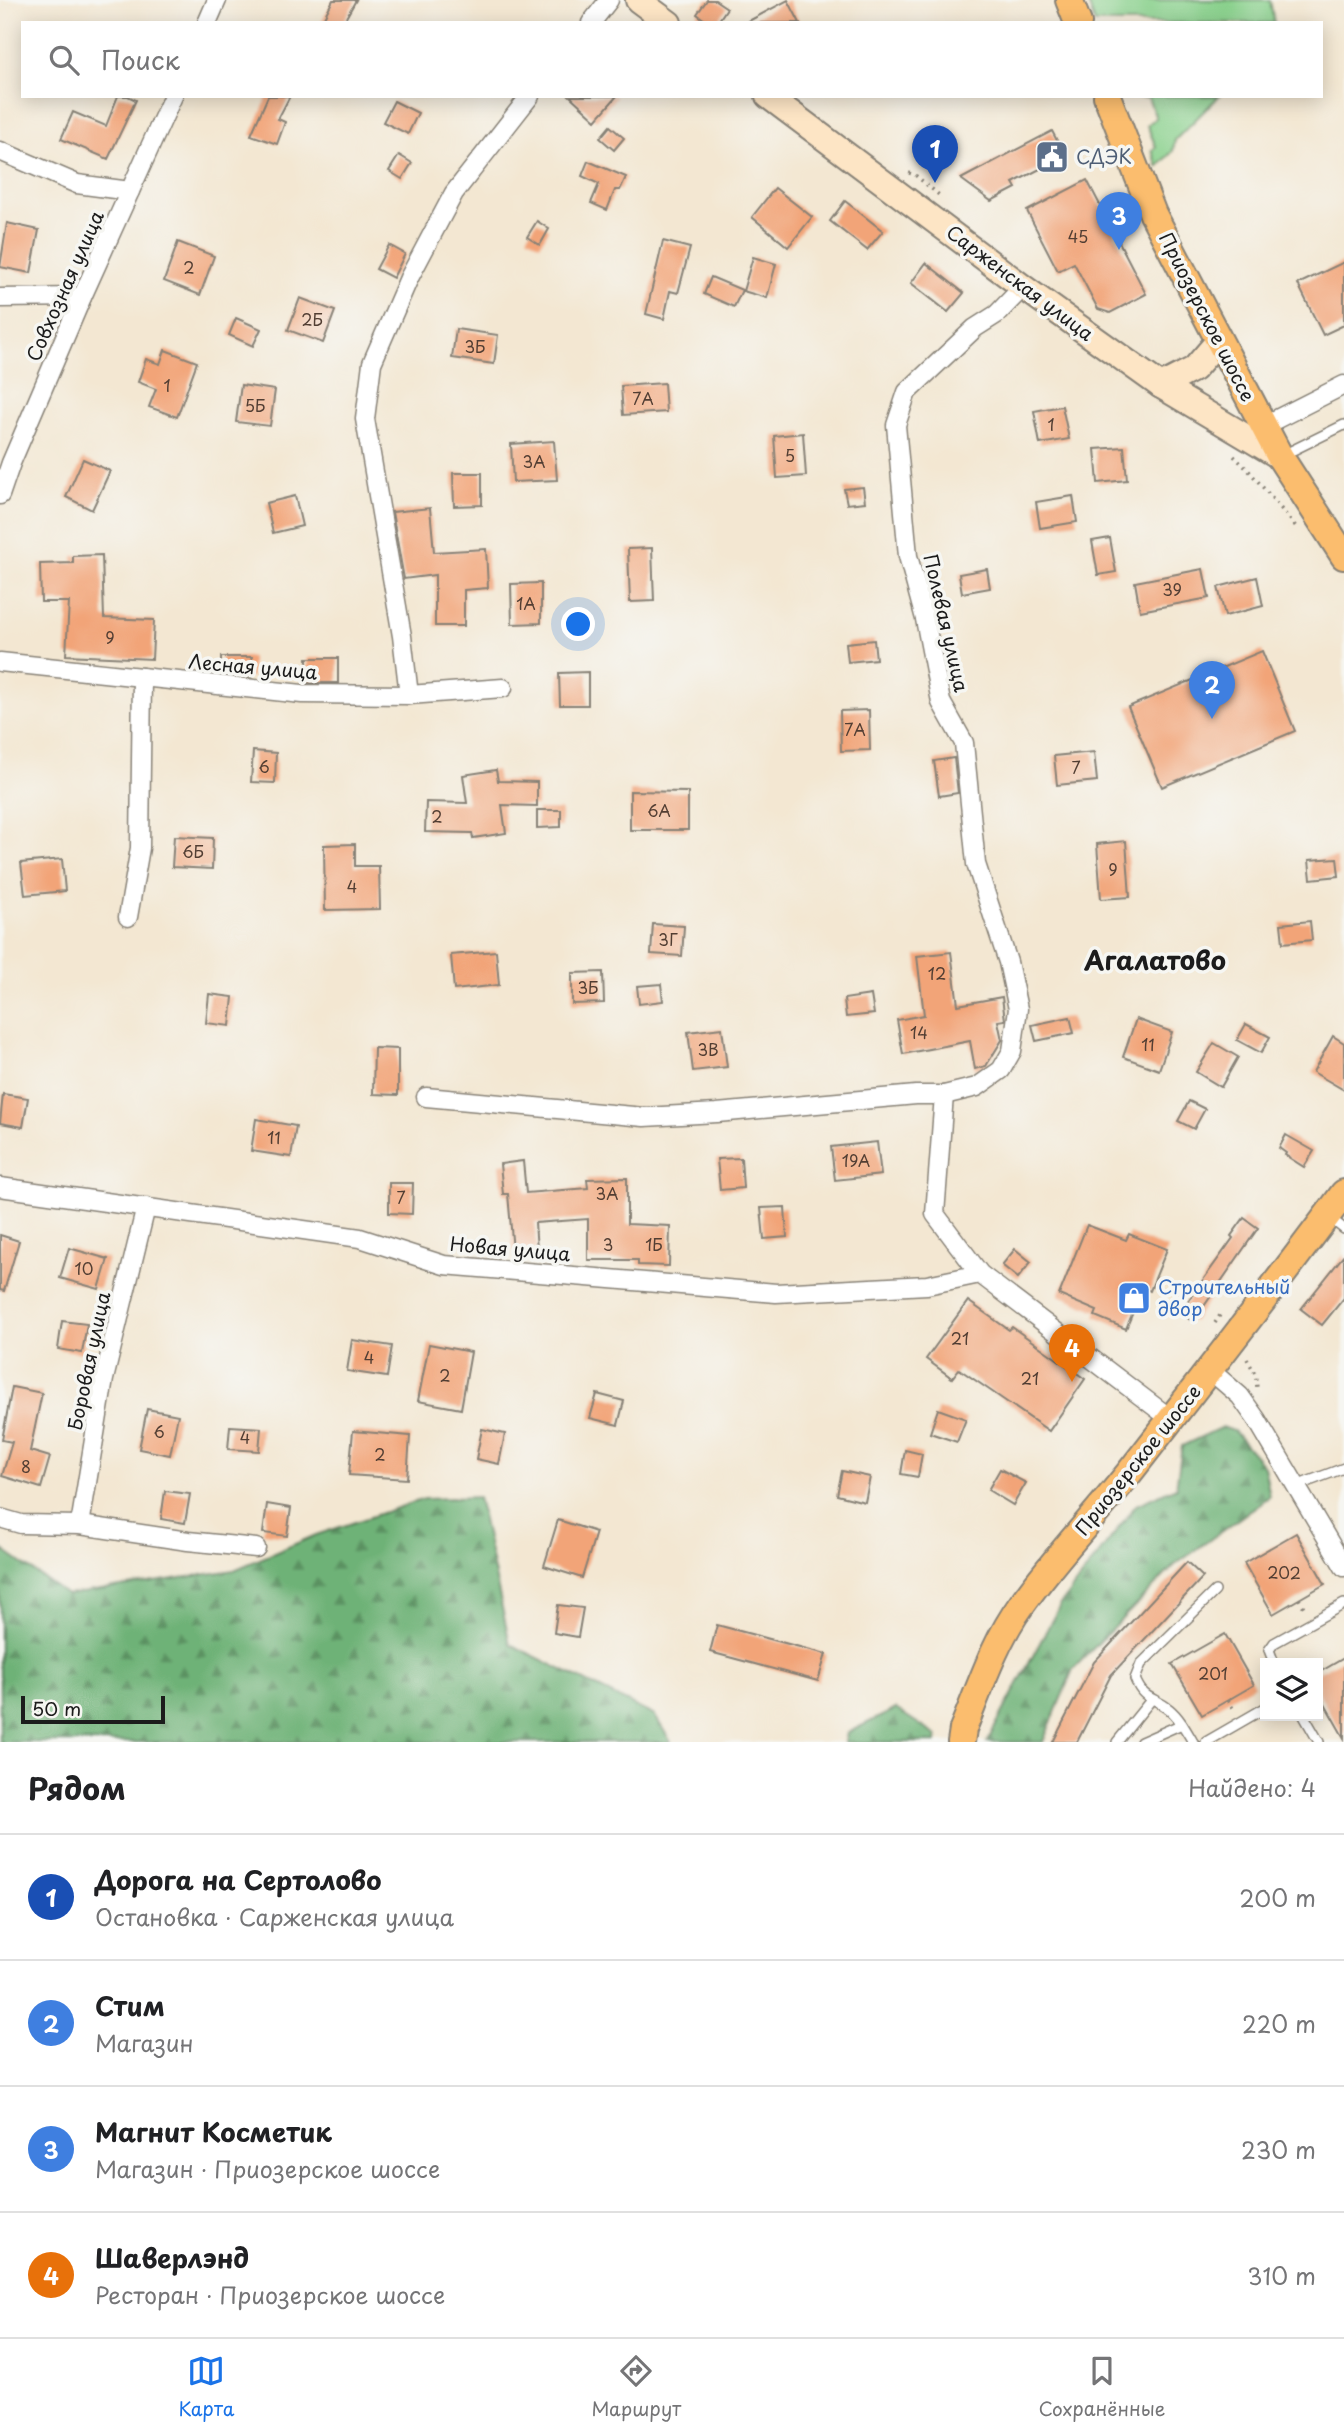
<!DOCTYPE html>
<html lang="ru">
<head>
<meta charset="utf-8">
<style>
  body { margin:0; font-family:"Playpen Sans",sans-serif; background:#f2f2f2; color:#202124 }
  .controls { position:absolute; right:21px; bottom:21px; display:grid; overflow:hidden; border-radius:0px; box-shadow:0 4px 18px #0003 }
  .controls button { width:63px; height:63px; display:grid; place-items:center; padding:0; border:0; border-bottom:2px solid #e0e0e0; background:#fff; color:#202124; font:35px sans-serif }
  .scale { position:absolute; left:21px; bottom:18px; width:144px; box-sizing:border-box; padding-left:7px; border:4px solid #1c1c1c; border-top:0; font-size:19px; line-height:24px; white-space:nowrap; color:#1c1c1c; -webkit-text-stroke:5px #f6f6f2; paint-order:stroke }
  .you { position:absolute; left:579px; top:625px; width:24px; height:24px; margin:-18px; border:5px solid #fff; border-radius:50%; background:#1a73e8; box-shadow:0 0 0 10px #1a73e833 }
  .badge { display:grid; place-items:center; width:46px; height:46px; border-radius:50%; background:#1a73e8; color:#fff; font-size:23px; font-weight:700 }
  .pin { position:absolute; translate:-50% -58px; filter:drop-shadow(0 2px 4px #0008) }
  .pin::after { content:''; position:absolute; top:37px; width:24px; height:21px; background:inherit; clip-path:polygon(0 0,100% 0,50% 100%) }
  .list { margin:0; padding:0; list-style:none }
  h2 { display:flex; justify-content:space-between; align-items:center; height:91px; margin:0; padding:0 28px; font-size:30px }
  h2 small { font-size:23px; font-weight:400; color:#757577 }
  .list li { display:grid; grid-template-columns:46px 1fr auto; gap:21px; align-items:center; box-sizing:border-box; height:126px; padding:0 28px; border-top:2px solid #e0e0e0 }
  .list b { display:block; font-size:26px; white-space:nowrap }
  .list p { margin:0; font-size:23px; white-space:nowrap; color:#757577 }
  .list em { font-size:23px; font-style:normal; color:#757577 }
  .icon { flex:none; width:38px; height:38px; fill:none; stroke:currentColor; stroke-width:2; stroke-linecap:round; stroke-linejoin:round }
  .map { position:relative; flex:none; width:1344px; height:1742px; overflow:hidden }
  .search { position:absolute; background:#fff; box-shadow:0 4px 18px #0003; left:21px; right:21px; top:21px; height:77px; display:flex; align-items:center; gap:18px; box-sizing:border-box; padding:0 24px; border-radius:0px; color:#757577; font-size:26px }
  .sheet { height:595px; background:#fff }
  nav { display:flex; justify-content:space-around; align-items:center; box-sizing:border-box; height:98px; border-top:2px solid #e0e0e0; background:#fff; font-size:19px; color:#757577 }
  nav a { display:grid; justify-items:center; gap:4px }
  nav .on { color:#1a73e8 }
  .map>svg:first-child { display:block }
</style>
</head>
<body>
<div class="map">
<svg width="1344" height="1742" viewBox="0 0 1344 1742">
  <defs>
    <pattern id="forest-firs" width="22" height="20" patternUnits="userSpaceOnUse" patternTransform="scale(1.75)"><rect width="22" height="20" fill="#6eb277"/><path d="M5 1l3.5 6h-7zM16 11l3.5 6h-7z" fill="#5a9061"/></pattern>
  </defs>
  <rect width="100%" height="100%" fill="#f6f6f2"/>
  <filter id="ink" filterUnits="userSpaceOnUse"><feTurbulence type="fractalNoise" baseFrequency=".0143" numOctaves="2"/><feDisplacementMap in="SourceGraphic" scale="14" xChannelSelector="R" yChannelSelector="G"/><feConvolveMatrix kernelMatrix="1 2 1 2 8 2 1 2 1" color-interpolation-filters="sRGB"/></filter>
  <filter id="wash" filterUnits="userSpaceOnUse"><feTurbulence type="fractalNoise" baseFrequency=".00686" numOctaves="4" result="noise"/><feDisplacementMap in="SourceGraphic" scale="28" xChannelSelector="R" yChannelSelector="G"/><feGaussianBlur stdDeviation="1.57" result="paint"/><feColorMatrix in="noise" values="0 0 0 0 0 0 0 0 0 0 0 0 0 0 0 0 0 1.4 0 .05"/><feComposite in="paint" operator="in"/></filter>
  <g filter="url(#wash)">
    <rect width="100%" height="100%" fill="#f3e7d2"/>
    <!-- grass -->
    <g fill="#88d08b" stroke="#527654" stroke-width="2">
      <path d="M1087 0H1270L1274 23H1095Z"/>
      <path d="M1129 96H1219L1175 140 1173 151 1158 167 1152 150 1156 147 1147 125 1156 118 1148 98Z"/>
    </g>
    <!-- forest -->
    <g fill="url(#forest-firs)" stroke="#45674a" stroke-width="2">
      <path d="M1222 1427 1234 1431 1264 1466 1270 1496 1175 1565 1073 1669 1043 1742H987L1060 1605 1136 1505 1176 1487 1182 1446Z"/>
      <path d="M478 1497 510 1644 655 1716 671 1742H0V1548L67 1595 234 1570 316 1535 424 1499Z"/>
      <path d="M896 1709 937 1736 936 1742H845L847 1733Z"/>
    </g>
    <g id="blocks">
      <!-- building -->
      <g fill="#f2a478">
        <path d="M333 0H356L343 23H321Z"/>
        <path d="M707 0H715L727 8 717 23H709L697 14Z"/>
        <path d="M788 0 800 23H745Z"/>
        <path d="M118 96H128L136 100 108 159 61 139 73 112 106 126Z"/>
        <path d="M268 96H290L278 119 285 122 277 144 251 135Z"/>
        <path d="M570 96H617L596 120Z"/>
        <path d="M394 101 418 113 408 134 383 122Z"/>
        <path d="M610 126 624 138 614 150 600 138Z"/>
        <path d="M1052 131 1065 156 1013 183 1016 188 991 201 961 179Z"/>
        <path d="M399 155 412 163 402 179 389 171Z"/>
        <path d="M588 161 626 177 620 190H615L607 210 591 203 599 184 582 176Z"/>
        <path d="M1087 180 1146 294 1110 313 1098 309 1074 263 1058 271 1027 211Z"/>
        <path d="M775 188 812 217 788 247 752 217Z"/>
        <path d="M845 201 883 231 867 250 830 221Z"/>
        <path d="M537 221 549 229 540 245 527 237Z"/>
        <path d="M7 223 39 230 31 273 0 267Z"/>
        <path d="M663 241 690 248 678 293 670 291 664 319 646 314Z"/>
        <path d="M178 242 214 256 200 295 164 281Z"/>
        <path d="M389 245 405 254 393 278 376 269Z"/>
        <path d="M753 257 776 264 767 298 743 291Z"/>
        <path d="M1344 262V325L1323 335 1298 284Z"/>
        <path d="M926 263 964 293 948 312 911 283Z"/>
        <path d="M711 277 742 290 734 307 704 294Z"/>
        <path d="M300 298 335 311 323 343 288 330Z"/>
        <path d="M236 318 261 329 253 346 229 335Z"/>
        <path d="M456 329 498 335 494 364 452 358Z"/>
        <path d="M165 350 197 362 177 417 149 407 156 389 138 382 146 359 160 364Z"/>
        <path d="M664 383 666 412 623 415 621 386Z"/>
        <path d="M241 385 275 390 270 426 236 422Z"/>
        <path d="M1062 406 1069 439 1040 444 1034 411Z"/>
        <path d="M803 433 806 476 777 478 774 436Z"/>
        <path d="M554 441 557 480 513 482 511 444Z"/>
        <path d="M1124 447 1127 480 1098 483 1095 449Z"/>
        <path d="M83 459 110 471 92 510 66 497Z"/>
        <path d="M453 473H482V505L454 506Z"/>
        <path d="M863 487 865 502 847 504 844 489Z"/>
        <path d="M295 496 302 526 273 533 266 503Z"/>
        <path d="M1073 496 1077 522 1040 528 1036 502Z"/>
        <path d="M430 508 434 552 486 549 488 588 464 590V626H435V575L404 579 392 512Z"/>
        <path d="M1110 538 1116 572 1098 575 1092 541Z"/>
        <path d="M652 548 654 601 630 602 628 549Z"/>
        <path d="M102 555 104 618 154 620 152 659 66 655 69 602H41L40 564 73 563V556Z"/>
        <path d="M987 569 990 588 962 593 959 574Z"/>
        <path d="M1203 569 1209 598 1140 611 1135 582Z"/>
        <path d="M1257 577 1263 606 1225 616 1218 587Z"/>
        <path d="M541 583V623L512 624 511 584Z"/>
        <path d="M874 640 876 659 848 662 846 643Z"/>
        <path d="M1262 651 1295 731 1162 787 1128 707Z"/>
        <path d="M221 657H252V677L221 674Z"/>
        <rect x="307" y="658" width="31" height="25"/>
        <path d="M588 672V705H560L559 673Z"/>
        <path d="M869 710 870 750 841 751 840 711Z"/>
        <path d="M253 751 276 753 275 783 251 782Z"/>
        <path d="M1094 752 1097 781 1057 785 1054 756Z"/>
        <path d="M954 758 958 793 939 796 934 761Z"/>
        <path d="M496 770 498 781 537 782V806L502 805 506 833 473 838 472 833 425 832 426 802 467 803 463 775Z"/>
        <path d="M630 791 688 792V830H630Z"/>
        <path d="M537 810H561V827L537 828Z"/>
        <path d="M174 836 213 838 212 869 172 867Z"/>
        <path d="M1126 841 1130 897 1101 899 1097 844Z"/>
        <path d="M355 844V866H379L380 909 325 910 324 845Z"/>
        <path d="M1337 858 1339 876 1311 879 1309 860Z"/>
        <path d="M62 859 65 891 25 895 21 863Z"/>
        <path d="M1310 921 1312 940 1283 943 1281 924Z"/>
        <path d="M653 924 684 926 682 956 651 954Z"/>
        <path d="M496 951 499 985 454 990 451 955Z"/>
        <path d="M951 952 958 1005 1002 997 1005 1020 998 1021 1002 1040 986 1066 975 1069 970 1041 903 1054 897 1020 924 1015 917 956Z"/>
        <path d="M603 972 604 1003 572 1004V973Z"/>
        <path d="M661 984 663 1001 639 1004 637 986Z"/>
        <path d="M209 994 233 997 230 1026 206 1023Z"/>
        <path d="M871 995 874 1014 846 1017 844 999Z"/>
        <path d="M1070 1017 1074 1033 1036 1041 1032 1025Z"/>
        <path d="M1136 1019 1172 1032 1159 1070 1123 1057Z"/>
        <path d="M1246 1024 1270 1037 1261 1053 1237 1040Z"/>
        <path d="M722 1028 727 1067 693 1071 688 1032Z"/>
        <path d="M1333 1036 1344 1043V1090L1313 1072Z"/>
        <path d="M1214 1043 1238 1057 1221 1087 1196 1072Z"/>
        <path d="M374 1048 398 1049V1095L373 1094Z"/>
        <path d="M3 1094 28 1098 23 1127 0 1123Z"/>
        <path d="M1189 1101 1205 1109 1194 1129 1178 1121Z"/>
        <path d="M256 1119 296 1126 291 1157 251 1151Z"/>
        <path d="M1286 1135 1314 1151 1304 1167 1285 1155 1286 1153 1279 1148Z"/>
        <path d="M877 1142 881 1175 835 1180 831 1147Z"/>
        <path d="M741 1158 743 1188 720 1190 717 1159Z"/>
        <path d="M523 1161 526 1193 588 1188 587 1179 627 1178V1224L670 1226 669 1266 638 1265V1260H588V1219L535 1223 537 1249 513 1251 508 1194H503L500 1164Z"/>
        <path d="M389 1183H413L412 1214 389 1213Z"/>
        <path d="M785 1207 787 1237 764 1239 761 1208Z"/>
        <path d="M1244 1218 1258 1228 1193 1322 1180 1312 1233 1238 1231 1236Z"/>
        <path d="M1087 1225 1126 1240 1129 1234 1167 1249 1150 1291 1143 1288 1126 1329 1095 1316 1097 1311 1059 1295Z"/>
        <path d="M0 1235 19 1241 4 1291 0 1290Z"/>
        <path d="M69 1248 108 1259 99 1289 60 1278Z"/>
        <path d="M1015 1249 1031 1262 1018 1278 1002 1265Z"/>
        <path d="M1344 1255V1298L1322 1325 1301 1309Z"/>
        <path d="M968 1301 1009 1330 1012 1327 1085 1379 1049 1431 959 1369 952 1378 926 1359Z"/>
        <path d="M62 1321 87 1324 82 1353 58 1349Z"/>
        <path d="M352 1340 392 1346 387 1377 347 1371Z"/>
        <path d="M429 1344 471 1352 461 1409 418 1401Z"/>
        <path d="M12 1387 42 1393 30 1451 50 1457 41 1488 2 1476 12 1442 2 1440Z"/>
        <path d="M597 1394 624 1401 618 1425 590 1418Z"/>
        <path d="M147 1409 178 1415 170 1455 139 1449Z"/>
        <path d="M938 1409 966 1419 957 1442 930 1433Z"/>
        <path d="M230 1426 261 1428 259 1451 228 1449Z"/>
        <path d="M482 1429 505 1434 499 1464 476 1459Z"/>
        <path d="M353 1431 410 1436 407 1479 349 1475Z"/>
        <path d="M905 1450 922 1454 918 1477 901 1474Z"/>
        <path d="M1000 1469 1026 1483 1013 1505 988 1490Z"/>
        <path d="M842 1471 870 1477 865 1502 837 1495Z"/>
        <path d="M165 1491 190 1494 185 1523 161 1519Z"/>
        <path d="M267 1504 291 1508 287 1536 263 1533Z"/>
        <path d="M558 1520 596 1532 582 1578 544 1566Z"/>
        <path d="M1296 1533 1325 1584 1273 1614 1244 1563Z"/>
        <path d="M1187 1562 1203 1577 1111 1675 1077 1742H1053L1094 1662Z"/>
        <path d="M558 1605 583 1608 578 1637 554 1633Z"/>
        <path d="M717 1625 826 1654 818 1681 710 1652Z"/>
        <path d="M1225 1634 1254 1685 1202 1715 1172 1664Z"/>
        <path d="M1344 1658V1738L1318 1692V1673Z"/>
      </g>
    </g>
  </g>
  <g filter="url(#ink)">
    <use href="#blocks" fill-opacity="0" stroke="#888277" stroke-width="2"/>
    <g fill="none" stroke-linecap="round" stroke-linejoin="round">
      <defs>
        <g id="lane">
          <path d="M1281 456 1344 425"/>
          <path d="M1329 1217 1344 1229"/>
          <path d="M1296 1486 1344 1468"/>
          <path d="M1274 1663 1269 1650 1274 1643 1344 1604"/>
          <path d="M1304 1716 1319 1742"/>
          <path d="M1117 1742 1151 1700"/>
          <path d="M1141 1742 1182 1724"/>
          <path d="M1193 1742C1186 1730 1179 1717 1169 1709 1153 1696 1144 1701 1135 1679L1141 1664 1215 1591"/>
          <path d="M1206 1742 1265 1708"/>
        </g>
        <g id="street">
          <path d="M207 23 217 0"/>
          <path d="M591 23 609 0"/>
          <path d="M0 151 77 184 130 191"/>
          <path d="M0 298 82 297"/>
          <path d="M1263 426 1344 385"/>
          <path d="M0 495 11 463 82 297 173 96"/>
          <path d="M0 662 302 694 409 695 503 688"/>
          <path d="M409 695 402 636 365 419 372 363 409 278 454 193 530 96"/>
          <path d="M128 917 140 848 142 677"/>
          <path d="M944 1095 977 1087 1001 1070 1012 1051 1018 1009 1008 962 976 864 964 743 941 702 925 619 908 556 896 425 907 392 975 328 997 314 1023 287"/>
          <path d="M426 1097 644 1117 717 1113 916 1095H944L935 1214 980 1274 1171 1419"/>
          <path d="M0 1187 360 1238 444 1265 776 1293 927 1285 980 1274"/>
          <path d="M1211 1371 1240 1396 1257 1420 1344 1567"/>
          <path d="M0 1518 21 1524 80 1525 188 1541 256 1548"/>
          <path d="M80 1525 104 1379 146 1207"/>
        </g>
        <g id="secondary">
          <path d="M638 0 669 23"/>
          <path d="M768 96 1023 287 1161 386 1280 457"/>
          <path d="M1161 386 1194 369 1219 340"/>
        </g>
        <g id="primary">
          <path d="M1069 0 1078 23"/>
          <path d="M1107 96 1153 214 1280 457 1344 556"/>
          <path d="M961 1742 963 1729C980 1687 995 1641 1022 1604 1056 1556 1097 1514 1133 1468 1204 1377 1275 1286 1344 1193"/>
        </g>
      </defs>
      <!-- lane casing -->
      <use href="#lane" stroke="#888277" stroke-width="12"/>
      <!-- street casing -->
      <use href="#street" stroke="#888277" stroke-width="21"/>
      <!-- secondary casing -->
      <use href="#secondary" stroke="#888277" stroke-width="28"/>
      <!-- primary casing -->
      <use href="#primary" stroke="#888277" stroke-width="30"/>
      <!-- path -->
      <g stroke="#888277" stroke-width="3.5" stroke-dasharray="2 5" stroke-linecap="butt">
        <path d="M909 173 915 175 939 195"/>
        <path d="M1234 456 1250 472 1298 529"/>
        <path d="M1215 1323 1222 1312"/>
        <path d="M1247 1359 1255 1373 1257 1387"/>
        <path d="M1299 1599 1305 1609"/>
        <path d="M1228 1700 1234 1710"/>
      </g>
      <!-- lane -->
      <use href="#lane" stroke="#fff" stroke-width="9"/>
      <!-- street -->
      <use href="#street" stroke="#fff" stroke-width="18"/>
      <!-- secondary -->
      <use href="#secondary" stroke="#fde5c5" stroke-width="24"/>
      <!-- primary -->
      <use href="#primary" stroke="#fbbd6e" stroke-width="26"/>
    </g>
  </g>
  <!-- icons -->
  <defs>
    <symbol id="civic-square" viewBox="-11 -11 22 22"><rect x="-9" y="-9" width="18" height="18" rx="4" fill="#5c6f8a" stroke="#f6f6f2"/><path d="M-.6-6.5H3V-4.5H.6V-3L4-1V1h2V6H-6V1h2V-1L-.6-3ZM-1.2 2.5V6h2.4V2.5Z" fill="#fff"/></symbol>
    <symbol id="shop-square" viewBox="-11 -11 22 22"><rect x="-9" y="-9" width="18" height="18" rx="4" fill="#3f7fe0" stroke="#f6f6f2"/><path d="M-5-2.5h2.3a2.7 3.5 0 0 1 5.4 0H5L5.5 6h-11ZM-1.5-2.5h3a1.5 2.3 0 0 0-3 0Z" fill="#fff"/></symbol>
  </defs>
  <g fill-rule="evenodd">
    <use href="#civic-square" x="1033" y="138" width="38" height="38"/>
    <use href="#shop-square" x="1115" y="1279" width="38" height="38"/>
  </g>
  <g text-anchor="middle" stroke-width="7" stroke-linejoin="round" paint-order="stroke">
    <!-- number labels -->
    <g font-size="16" fill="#523e33">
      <text x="1078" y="243">45</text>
      <text x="189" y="274">2</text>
      <text x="312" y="326">2Б</text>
      <text x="475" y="353">3Б</text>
      <text x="167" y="392">1</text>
      <text x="643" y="405">7А</text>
      <text x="255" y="412">5Б</text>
      <text x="1051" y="431">1</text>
      <text x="790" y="462">5</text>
      <text x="534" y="468">3А</text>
      <text x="1172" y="596">39</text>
      <text x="526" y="610">1А</text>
      <text x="110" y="644">9</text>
      <text x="855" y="736">7А</text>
      <text x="264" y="773">6</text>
      <text x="1076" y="774">7</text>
      <text x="659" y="817">6А</text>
      <text x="437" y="823">2</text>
      <text x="193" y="858">6Б</text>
      <text x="1113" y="876">9</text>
      <text x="352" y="893">4</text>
      <text x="668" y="946">3Г</text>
      <text x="937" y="980">12</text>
      <text x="588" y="994">3Б</text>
      <text x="919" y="1039">14</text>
      <text x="1148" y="1051">11</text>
      <text x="708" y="1056">3В</text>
      <text x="274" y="1144">11</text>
      <text x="856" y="1167">19А</text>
      <text x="607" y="1200">3А</text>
      <text x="401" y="1204">7</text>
      <text x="608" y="1251">3</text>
      <text x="654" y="1251">1Б</text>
      <text x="84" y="1275">10</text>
      <text x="960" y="1345">21</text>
      <text x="369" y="1364">4</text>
      <text x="445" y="1382">2</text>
      <text x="1030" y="1385">21</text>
      <text x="159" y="1438">6</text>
      <text x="245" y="1444">4</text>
      <text x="380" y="1461">2</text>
      <text x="26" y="1473">8</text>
      <text x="1284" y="1579">202</text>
      <text x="1213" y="1680">201</text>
    </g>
    <!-- service labels -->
    <g font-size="19" fill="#4e5e75" stroke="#f6f6f2" text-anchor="start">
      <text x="1076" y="164">СДЭК</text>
    </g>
    <!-- street labels -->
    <g font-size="19" fill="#1c1c1c" stroke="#f6f6f2">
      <text transform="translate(1020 283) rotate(37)" y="7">Сарженская улица</text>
      <text transform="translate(65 286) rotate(-66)" y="7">Совхозная улица</text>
      <text transform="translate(1207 317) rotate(63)" y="7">Приозерское шоссе</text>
      <text transform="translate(946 623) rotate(77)" y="7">Полевая улица</text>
      <text transform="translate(253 667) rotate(5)" y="7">Лесная улица</text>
      <text transform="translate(510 1249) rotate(5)" y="7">Новая улица</text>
      <text transform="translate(89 1361) rotate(-78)" y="7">Боровая улица</text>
      <text transform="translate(1138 1460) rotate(-51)" y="7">Приозерское шоссе</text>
    </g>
    <!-- shop labels -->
    <g font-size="19" fill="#366cbe" stroke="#f6f6f2" text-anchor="start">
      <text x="1158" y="1294">Строительный<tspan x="1158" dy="22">двор</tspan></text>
    </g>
    <!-- district labels -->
    <g font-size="26" font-weight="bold" fill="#1c1c1c" stroke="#f6f6f2">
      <text x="1155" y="970">Агалатово</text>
    </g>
  </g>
</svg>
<div class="controls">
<button><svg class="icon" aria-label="layers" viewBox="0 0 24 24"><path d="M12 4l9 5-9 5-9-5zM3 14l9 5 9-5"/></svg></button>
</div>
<div class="scale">50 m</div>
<div class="you"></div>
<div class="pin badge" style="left:935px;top:183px;background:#1a4fb4">1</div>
<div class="pin badge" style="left:1212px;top:719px;background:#3f7fe0">2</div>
<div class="pin badge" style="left:1119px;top:250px;background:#3f7fe0">3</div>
<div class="pin badge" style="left:1072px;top:1382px;background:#e8710a">4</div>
<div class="search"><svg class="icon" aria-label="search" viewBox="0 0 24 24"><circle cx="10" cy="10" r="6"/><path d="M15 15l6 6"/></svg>Поиск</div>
</div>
<section class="sheet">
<h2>Рядом<small>Найдено: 4</small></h2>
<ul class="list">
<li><span class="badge" style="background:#1a4fb4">1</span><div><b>Дорога на Сертолово</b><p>Остановка · Сарженская улица</p></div><em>200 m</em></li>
<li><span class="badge" style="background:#3f7fe0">2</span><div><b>Стим</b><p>Магазин</p></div><em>220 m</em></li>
<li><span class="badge" style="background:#3f7fe0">3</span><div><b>Магнит Косметик</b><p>Магазин · Приозерское шоссе</p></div><em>230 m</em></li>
<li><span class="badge" style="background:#e8710a">4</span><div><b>Шаверлэнд</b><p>Ресторан · Приозерское шоссе</p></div><em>310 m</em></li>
</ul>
</section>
<nav>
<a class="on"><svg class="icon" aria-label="map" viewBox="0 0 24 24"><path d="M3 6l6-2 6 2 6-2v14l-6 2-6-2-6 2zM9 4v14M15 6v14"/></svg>Карта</a>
<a><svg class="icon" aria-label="directions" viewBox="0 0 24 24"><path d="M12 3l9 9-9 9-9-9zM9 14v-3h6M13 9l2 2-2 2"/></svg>Маршрут</a>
<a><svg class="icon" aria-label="saved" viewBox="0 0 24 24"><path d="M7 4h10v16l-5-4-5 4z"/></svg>Сохранённые</a>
</nav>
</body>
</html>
